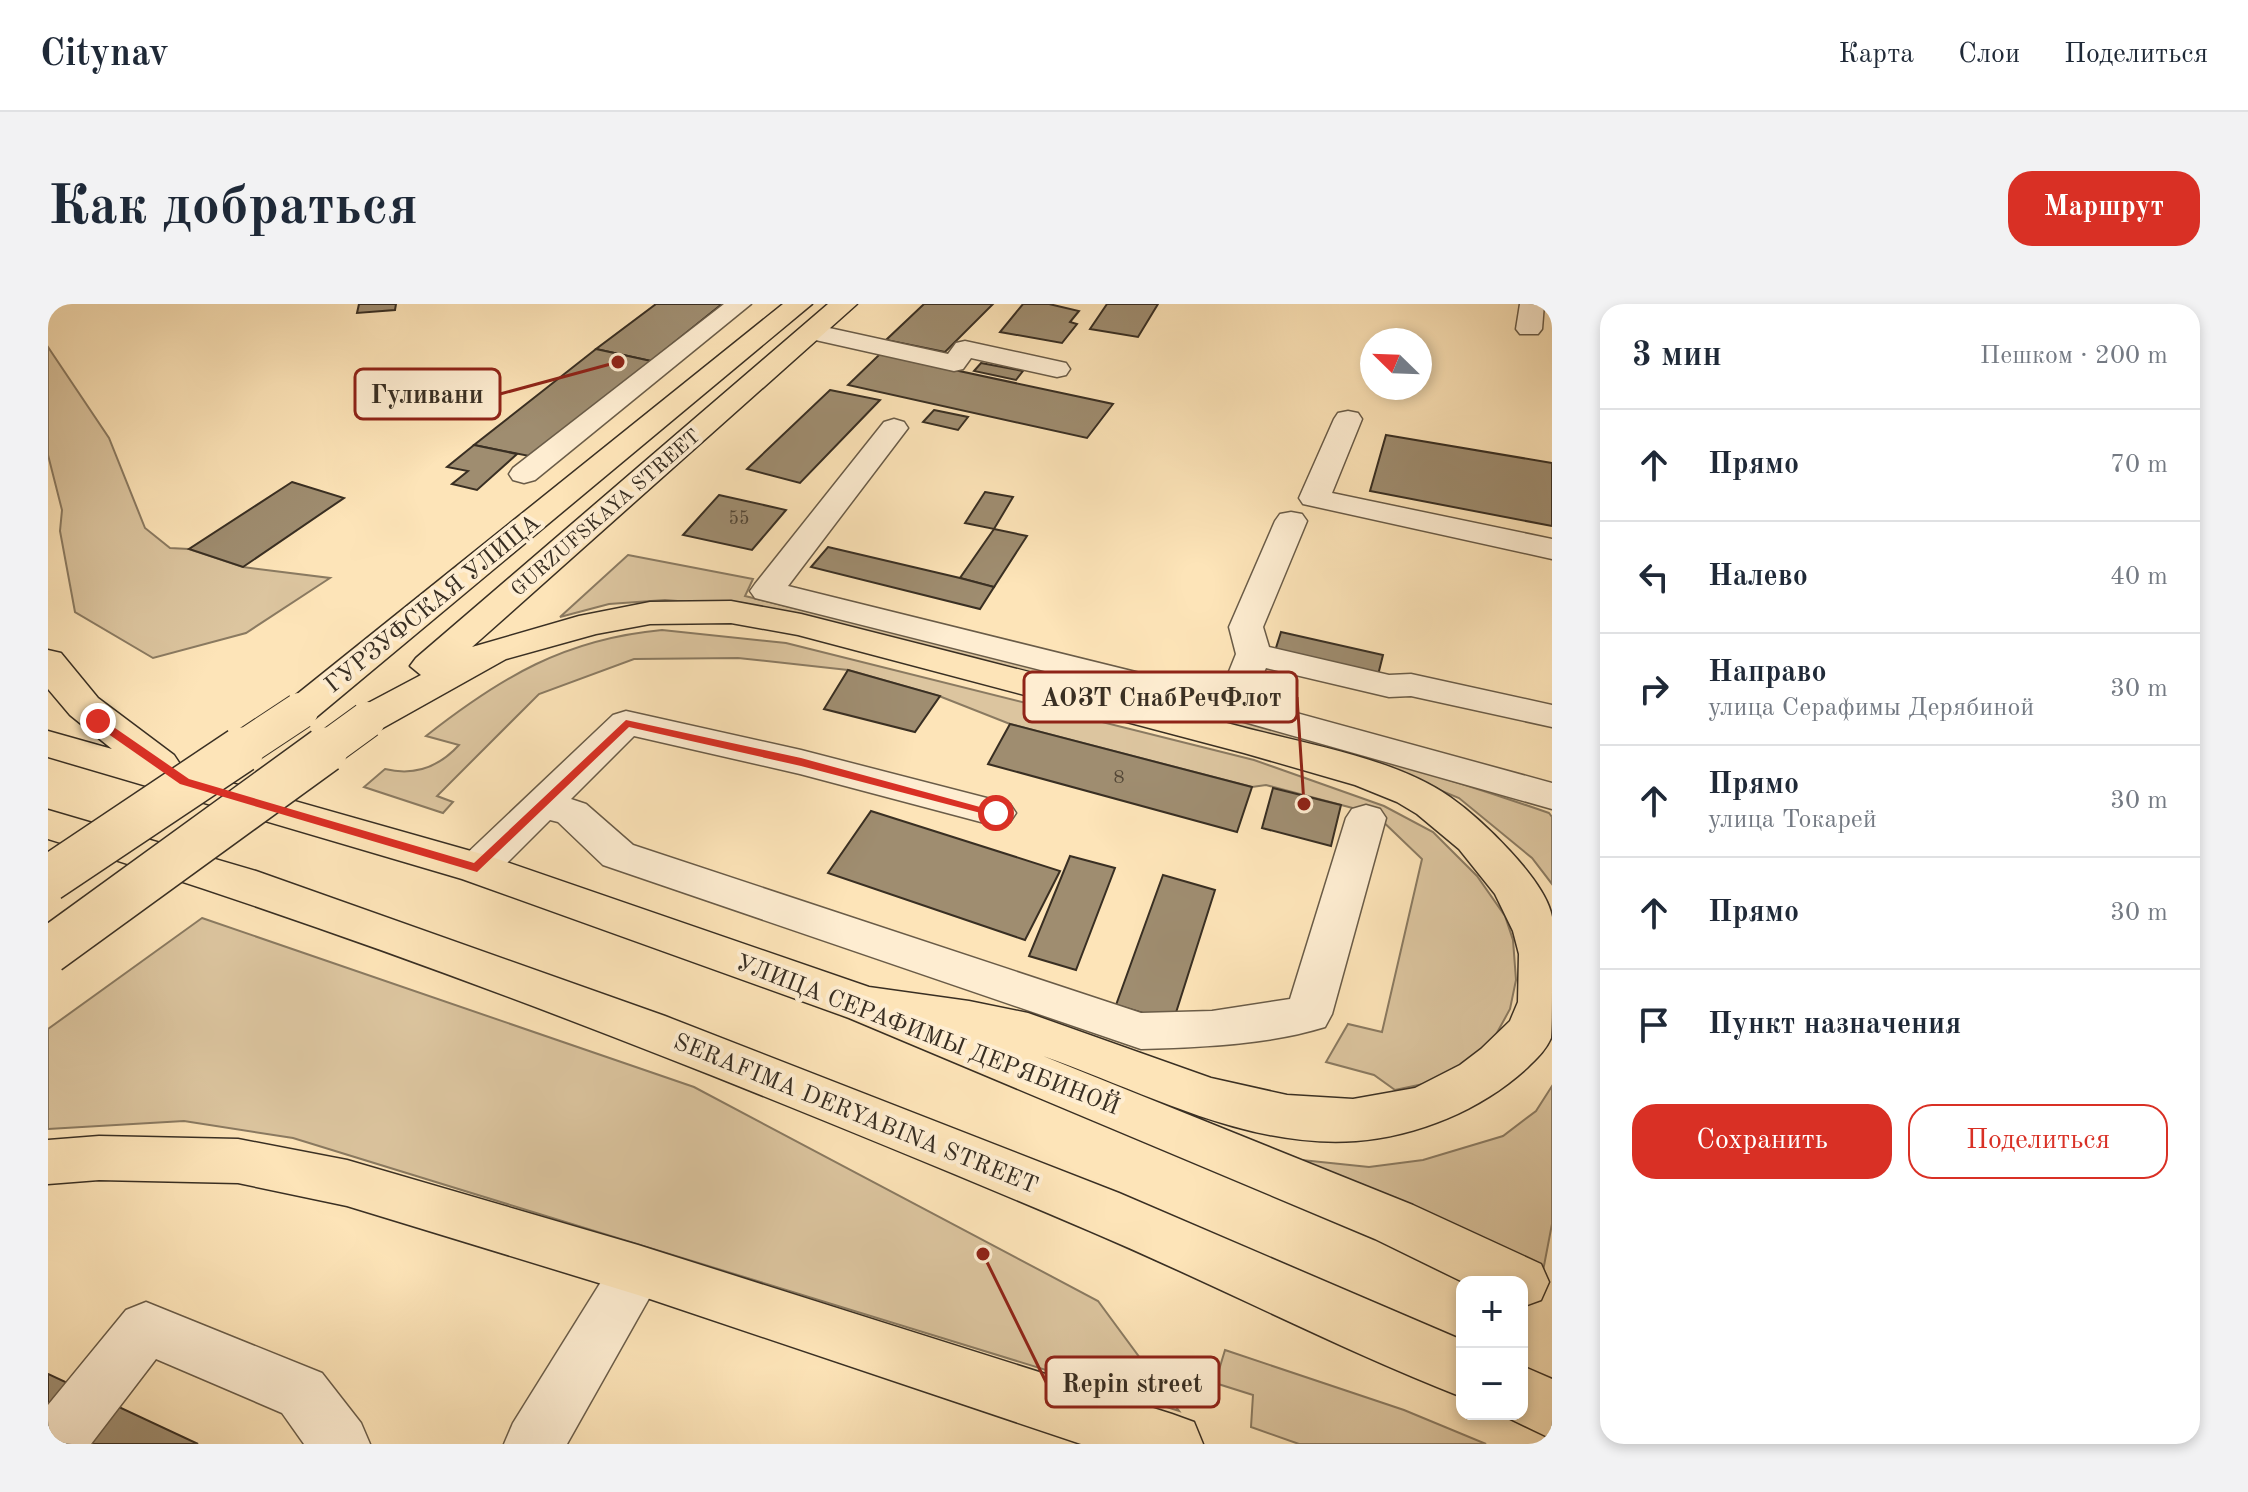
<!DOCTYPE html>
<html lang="ru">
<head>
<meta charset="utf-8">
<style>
  body { margin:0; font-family:"Old Standard TT",serif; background:#f2f2f3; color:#1f2937 }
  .controls { position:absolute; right:24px; bottom:24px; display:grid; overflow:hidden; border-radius:16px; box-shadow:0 4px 12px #0003 }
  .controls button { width:72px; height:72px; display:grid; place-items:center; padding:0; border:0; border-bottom:2px solid #e0e1e3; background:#fff; color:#1f2937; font:40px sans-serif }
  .compass { position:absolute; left:1312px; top:24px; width:72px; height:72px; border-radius:50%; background:#fff; box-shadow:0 4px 12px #0003; rotate:293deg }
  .stop { position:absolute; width:24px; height:24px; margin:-18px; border:6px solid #d93025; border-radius:50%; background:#fff }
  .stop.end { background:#d93025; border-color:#fff; box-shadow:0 2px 8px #0008 }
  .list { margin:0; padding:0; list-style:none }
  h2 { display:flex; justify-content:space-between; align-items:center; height:104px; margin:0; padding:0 32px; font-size:34px }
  h2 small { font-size:26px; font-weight:400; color:#747a83 }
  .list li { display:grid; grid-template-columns:52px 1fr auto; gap:24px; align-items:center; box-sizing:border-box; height:112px; padding:0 32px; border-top:2px solid #e0e1e3 }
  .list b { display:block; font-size:30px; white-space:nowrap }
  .list p { margin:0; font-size:26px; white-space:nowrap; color:#747a83 }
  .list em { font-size:26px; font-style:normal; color:#747a83 }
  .actions { display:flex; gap:16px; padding:24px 32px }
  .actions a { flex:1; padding:18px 0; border:2px solid #d93025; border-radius:24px; text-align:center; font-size:28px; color:#d93025 }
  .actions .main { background:#d93025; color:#fff }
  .icon { flex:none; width:44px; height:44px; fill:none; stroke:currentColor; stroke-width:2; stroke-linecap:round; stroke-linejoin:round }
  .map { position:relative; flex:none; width:1504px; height:1140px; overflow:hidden; border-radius:24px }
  header { display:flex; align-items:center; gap:48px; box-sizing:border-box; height:112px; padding:0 40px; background:#fff; border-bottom:2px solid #e0e1e3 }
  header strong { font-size:38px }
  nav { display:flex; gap:44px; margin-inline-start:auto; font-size:28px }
  .intro { display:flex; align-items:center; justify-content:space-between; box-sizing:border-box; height:192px; padding:0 48px }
  h1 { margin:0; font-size:56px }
  .button { padding:20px 36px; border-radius:24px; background:#d93025; color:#fff; font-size:28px; font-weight:700 }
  main { display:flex; gap:48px; padding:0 48px }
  aside { flex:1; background:#fff; border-radius:24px; box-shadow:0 4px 12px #0003 }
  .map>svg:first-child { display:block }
</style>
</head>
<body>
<header>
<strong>Citynav</strong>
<nav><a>Карта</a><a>Слои</a><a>Поделиться</a></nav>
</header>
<div class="intro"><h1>Как добраться</h1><a class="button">Маршрут</a></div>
<main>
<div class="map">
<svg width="1504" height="1140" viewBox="0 0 1504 1140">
  <rect width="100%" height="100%" fill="#fde4b8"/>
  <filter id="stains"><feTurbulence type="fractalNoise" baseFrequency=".0025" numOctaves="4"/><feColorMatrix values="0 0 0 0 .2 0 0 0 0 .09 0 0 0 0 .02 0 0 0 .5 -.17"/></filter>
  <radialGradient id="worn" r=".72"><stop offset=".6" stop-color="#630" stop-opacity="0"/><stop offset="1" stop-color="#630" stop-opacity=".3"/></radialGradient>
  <!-- green -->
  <g fill="#dcc59f" stroke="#8a7a61" stroke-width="2">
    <path d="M0 43 61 134 97 224 122 244 141 245 195 263 282 274 198 329 105 354 27 308 12 227 14 206 0 151Z"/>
    <path d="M580 251 705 275 697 292C966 359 1239 418 1501 509L1504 513V580L1484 554 1411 494 1334 462 693 302 617 296 561 300 512 313Z"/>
    <path d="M614 326 738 339 1206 456 1336 502 1385 528 1429 572 1457 612 1465 636 1468 676 1462 705 1445 736 1394 776 1347 786 1326 771 1278 758 1300 720 1334 728 1374 555 1327 510 1218 481 1204 483 962 420 891 392 800 366 690 354 586 355 491 390 389 492 405 498 395 509 316 483 337 465C366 472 391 463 411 441L378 432C453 373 517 335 614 326Z"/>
    <path d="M154 614 646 783 1050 997 1131 1107 245 834 136 817 0 825V725Z"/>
    <path d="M1504 782V920L1495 967 1244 855 1321 863 1375 856 1455 832 1488 807Z"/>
    <path d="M1177 1046 1356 1106 1438 1140H1251L1203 1123 1205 1091 1167 1079Z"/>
  </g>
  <!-- building -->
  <g fill="#9f8d70" stroke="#392f23" stroke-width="2">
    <path d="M311 0H348L347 6 309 9Z"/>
    <path d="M608 0H674L603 57 548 45Z"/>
    <path d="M876 0H945L897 48 838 36Z"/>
    <path d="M975 0H1001L1031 7 1022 18 1029 20 1014 39 952 28Z"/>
    <path d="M1059 0H1110L1090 33 1042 25Z"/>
    <path d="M548 45 603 57 486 153 426 141Z"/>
    <path d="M832 50 1065 100 1039 134 800 81Z"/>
    <path d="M933 59 975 67 968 76 926 67Z"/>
    <path d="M782 86 832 96 752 179 699 165Z"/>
    <path d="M886 106 920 113 910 126 875 118Z"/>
    <path d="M1338 131 1504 159V222L1322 187Z"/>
    <path d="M426 141 469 150 429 186 404 180 420 167 399 163Z"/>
    <path d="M244 178 296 194 195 263 141 245Z"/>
    <path d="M937 188 965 193 946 225 917 219Z"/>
    <path d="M671 191 738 206 704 246 635 231Z"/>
    <path d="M946 225 979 232 946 283 912 274Z"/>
    <path d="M780 243 912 274 946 283 932 305 763 263Z"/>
    <path d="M1233 328 1335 351 1330 371 1227 347Z"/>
    <path d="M800 366 892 392 867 428 776 405Z"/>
    <path d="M962 420 1204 483 1189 528 940 460Z"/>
    <path d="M1225 484 1293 501 1283 542 1214 524Z"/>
    <path d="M823 507 1012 567 977 636 780 569Z"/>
    <path d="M1022 552 1067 564 1028 666 981 652Z"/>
    <path d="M1115 571 1167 586 1125 718 1068 701Z"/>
    <path d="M0 1070 150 1140H0Z"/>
  </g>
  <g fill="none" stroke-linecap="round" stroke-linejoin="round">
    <defs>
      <g id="minor">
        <path d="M676 0H703L487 176 476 179 465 176 461 170 465 164Z"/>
        <path d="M1472 0H1496L1494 25 1490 30H1472L1468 25Z"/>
        <path d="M763 20 900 50 908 39 917 37 1018 59 1022 65 1018 71 1009 73 923 54 915 65 906 67 754 33 750 28 754 23Z"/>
        <path d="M1300 107 1310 109 1314 115 1284 189 1504 235V255L1255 200 1251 194 1286 115 1290 109Z"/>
        <path d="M846 115 856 118 860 124 740 282 1201 396 1504 479V505L1175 412 707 294 702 287 707 280 836 118Z"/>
        <path d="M1243 208 1254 210 1259 217 1215 323 1221 343 1341 371 1363 370 1504 401V423L1363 392 1341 393 1218 364 1209 383 1196 386 1183 383 1178 375 1188 350 1181 323 1227 217 1232 210Z"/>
        <path d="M578 407 753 446 962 500 968 509 962 518 948 522 752 470 586 432 523 495 538 500 585 541 1093 709 1164 707 1242 695 1298 514 1304 505 1318 501 1332 505 1338 514 1284 710 1277 723C1219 741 1154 743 1093 745L555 561 510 518 502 516 444 574 429 578 414 574 408 564 414 554 565 411Z"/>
        <path d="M590 942 609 949 617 966 519 1140H456L465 1119 571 949Z"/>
        <path d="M98 998 274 1069 313 1119 322 1140H256L234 1109 108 1055 43 1140H0V1101L78 1006Z"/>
      </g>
      <g id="major">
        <path d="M735 0H764L266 415 252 419 238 415 233 407 238 399Z"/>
        <path d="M780 0H809L424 343 531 312 602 298 683 297 753 310C900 347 1048 385 1194 423 1258 440 1349 455 1402 493 1432 514 1498 576 1504 613 1504 634 1504 660 1504 681 1504 697 1504 720 1503 734 1498 746 1488 755 1479 764 1433 806 1370 832 1308 837 1198 845 1095 787 995 752L1365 901 1493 960 1501 978 1493 996 1474 1003V978H1415L1327 935 801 714 414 575 0 453V427L64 445 22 411 0 385V346L13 349 50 394 126 451 132 460 130 464 444 553 821 683 921 697 980 709 1163 774 1239 791 1305 795 1367 784 1412 761 1433 745 1462 717 1470 698 1471 650 1465 627 1447 590 1411 545 1369 510 1349 498 1307 481 1196 449 750 331 683 319 602 320 548 330 458 355 333 425 319 428 305 425 299 416 305 407 373 371 362 362 368 354Z"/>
        <path d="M0 506 208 567 617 712 1071 889 1414 1036V1093C1284 1042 1159 976 1030 922 692 779 351 643 0 535Z"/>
        <path d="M51 832 190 835 299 856 590 941 1124 1110 1146 1118 1155 1140H1033L590 991 299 902 190 879 51 876 0 880V836Z"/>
        <path d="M1474 1062 1504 1075V1135L1452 1110H1474Z"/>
      </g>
    </defs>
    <!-- minor casing -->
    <use href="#minor" stroke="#6a5c48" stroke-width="3"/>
    <!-- major casing -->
    <use href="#major" stroke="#392f23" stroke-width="3"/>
    <!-- minor -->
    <use href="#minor" fill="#feedd1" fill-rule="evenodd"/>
    <!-- major -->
    <use href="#major" fill="#fde4b8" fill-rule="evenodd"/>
    <defs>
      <g id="major-bridge-far1">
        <path d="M190 448 252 407"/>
        <path d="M275 448 319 416"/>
      </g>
      <g id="major-bridge">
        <path d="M0 575 193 446"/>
        <path d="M0 647 277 446"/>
      </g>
    </defs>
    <!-- major-bridge-far1 casing -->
    <use href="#major-bridge-far1" stroke="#392f23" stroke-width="38" stroke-linecap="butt"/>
    <!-- major-bridge casing -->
    <use href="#major-bridge" stroke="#392f23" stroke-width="48" stroke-linecap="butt"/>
    <!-- major-bridge-far1 -->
    <use href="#major-bridge-far1" stroke="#fde4b8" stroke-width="36"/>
    <!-- major-bridge -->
    <use href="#major-bridge" stroke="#fde4b8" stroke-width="45"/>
  </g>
  <!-- route -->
  <path fill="#d93025" d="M46 415H54L141 475 426 559 578 416 753 454 954 509 948 513 753 462 581 423 429 568 132 480 46 420Z"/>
  <g text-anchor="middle" stroke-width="8" stroke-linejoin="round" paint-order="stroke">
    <!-- far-number labels -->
    <g font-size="18" fill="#524636">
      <text x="691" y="220">55</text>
    </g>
    <!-- far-street labels -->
    <g font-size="20" fill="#392f23" stroke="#feedd1">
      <text transform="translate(557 208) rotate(-41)" y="7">GURZUFSKAYA STREET</text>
    </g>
    <!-- number labels -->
    <g font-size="20" fill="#524636">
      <text x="1071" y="479">8</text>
    </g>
    <!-- street labels -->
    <g font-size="24" fill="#392f23" stroke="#feedd1">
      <text transform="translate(384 299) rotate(-39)" y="8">ГУРЗУФСКАЯ УЛИЦА</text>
      <text transform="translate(880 730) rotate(21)" y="8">УЛИЦА СЕРАФИМЫ ДЕРЯБИНОЙ</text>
      <text transform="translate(808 809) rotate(22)" y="8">SERAFIMA DERYABINA STREET</text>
    </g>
  </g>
  <!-- callouts -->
  <path fill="none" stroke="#8f2418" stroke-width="3" d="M570 58L452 90M1256 500L1249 393M935 950L998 1078"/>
  <g fill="#8f2418" stroke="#feedd1" stroke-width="3">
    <circle cx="570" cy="58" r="8"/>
    <circle cx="1256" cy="500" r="8"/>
    <circle cx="935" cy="950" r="8"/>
  </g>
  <g fill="#feedd1" stroke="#8f2418" stroke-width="3">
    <rect x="307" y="65" width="145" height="50" rx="8"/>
    <rect x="976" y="368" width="273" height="50" rx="8"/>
    <rect x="998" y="1053" width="173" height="50" rx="8"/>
  </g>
  <g font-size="26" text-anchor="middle" font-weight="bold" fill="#392f23">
    <text x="379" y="99">Гуливани</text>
    <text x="1113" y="402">АОЗТ СнабРечФлот</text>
    <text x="1084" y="1088">Repin street</text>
  </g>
  <rect width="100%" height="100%" filter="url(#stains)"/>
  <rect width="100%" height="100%" fill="url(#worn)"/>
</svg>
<div class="controls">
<button>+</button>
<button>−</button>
</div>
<svg class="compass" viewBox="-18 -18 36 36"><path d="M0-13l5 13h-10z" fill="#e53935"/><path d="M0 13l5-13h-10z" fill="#747a83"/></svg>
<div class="stop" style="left:948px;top:509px"></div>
<div class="stop end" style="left:50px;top:417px"></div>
</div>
<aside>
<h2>3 мин<small>Пешком · 200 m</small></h2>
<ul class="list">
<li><svg class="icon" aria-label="ahead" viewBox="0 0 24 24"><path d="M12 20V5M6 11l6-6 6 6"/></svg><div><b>Прямо</b></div><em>70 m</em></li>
<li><svg class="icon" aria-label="left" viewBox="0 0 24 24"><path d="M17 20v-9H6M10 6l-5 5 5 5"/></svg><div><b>Налево</b></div><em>40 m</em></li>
<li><svg class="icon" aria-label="right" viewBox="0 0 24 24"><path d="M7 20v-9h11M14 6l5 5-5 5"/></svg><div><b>Направо</b><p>улица Серафимы Дерябиной</p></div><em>30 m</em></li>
<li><svg class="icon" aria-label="ahead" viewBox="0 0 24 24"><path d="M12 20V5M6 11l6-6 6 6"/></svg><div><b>Прямо</b><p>улица Токарей</p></div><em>30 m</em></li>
<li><svg class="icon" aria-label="ahead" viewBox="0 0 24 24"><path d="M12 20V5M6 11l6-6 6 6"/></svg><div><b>Прямо</b></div><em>30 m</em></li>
<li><svg class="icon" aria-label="arrive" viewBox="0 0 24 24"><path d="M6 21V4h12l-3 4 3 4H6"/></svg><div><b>Пункт назначения</b></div></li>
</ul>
<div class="actions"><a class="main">Сохранить</a><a>Поделиться</a></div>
</aside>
</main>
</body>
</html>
